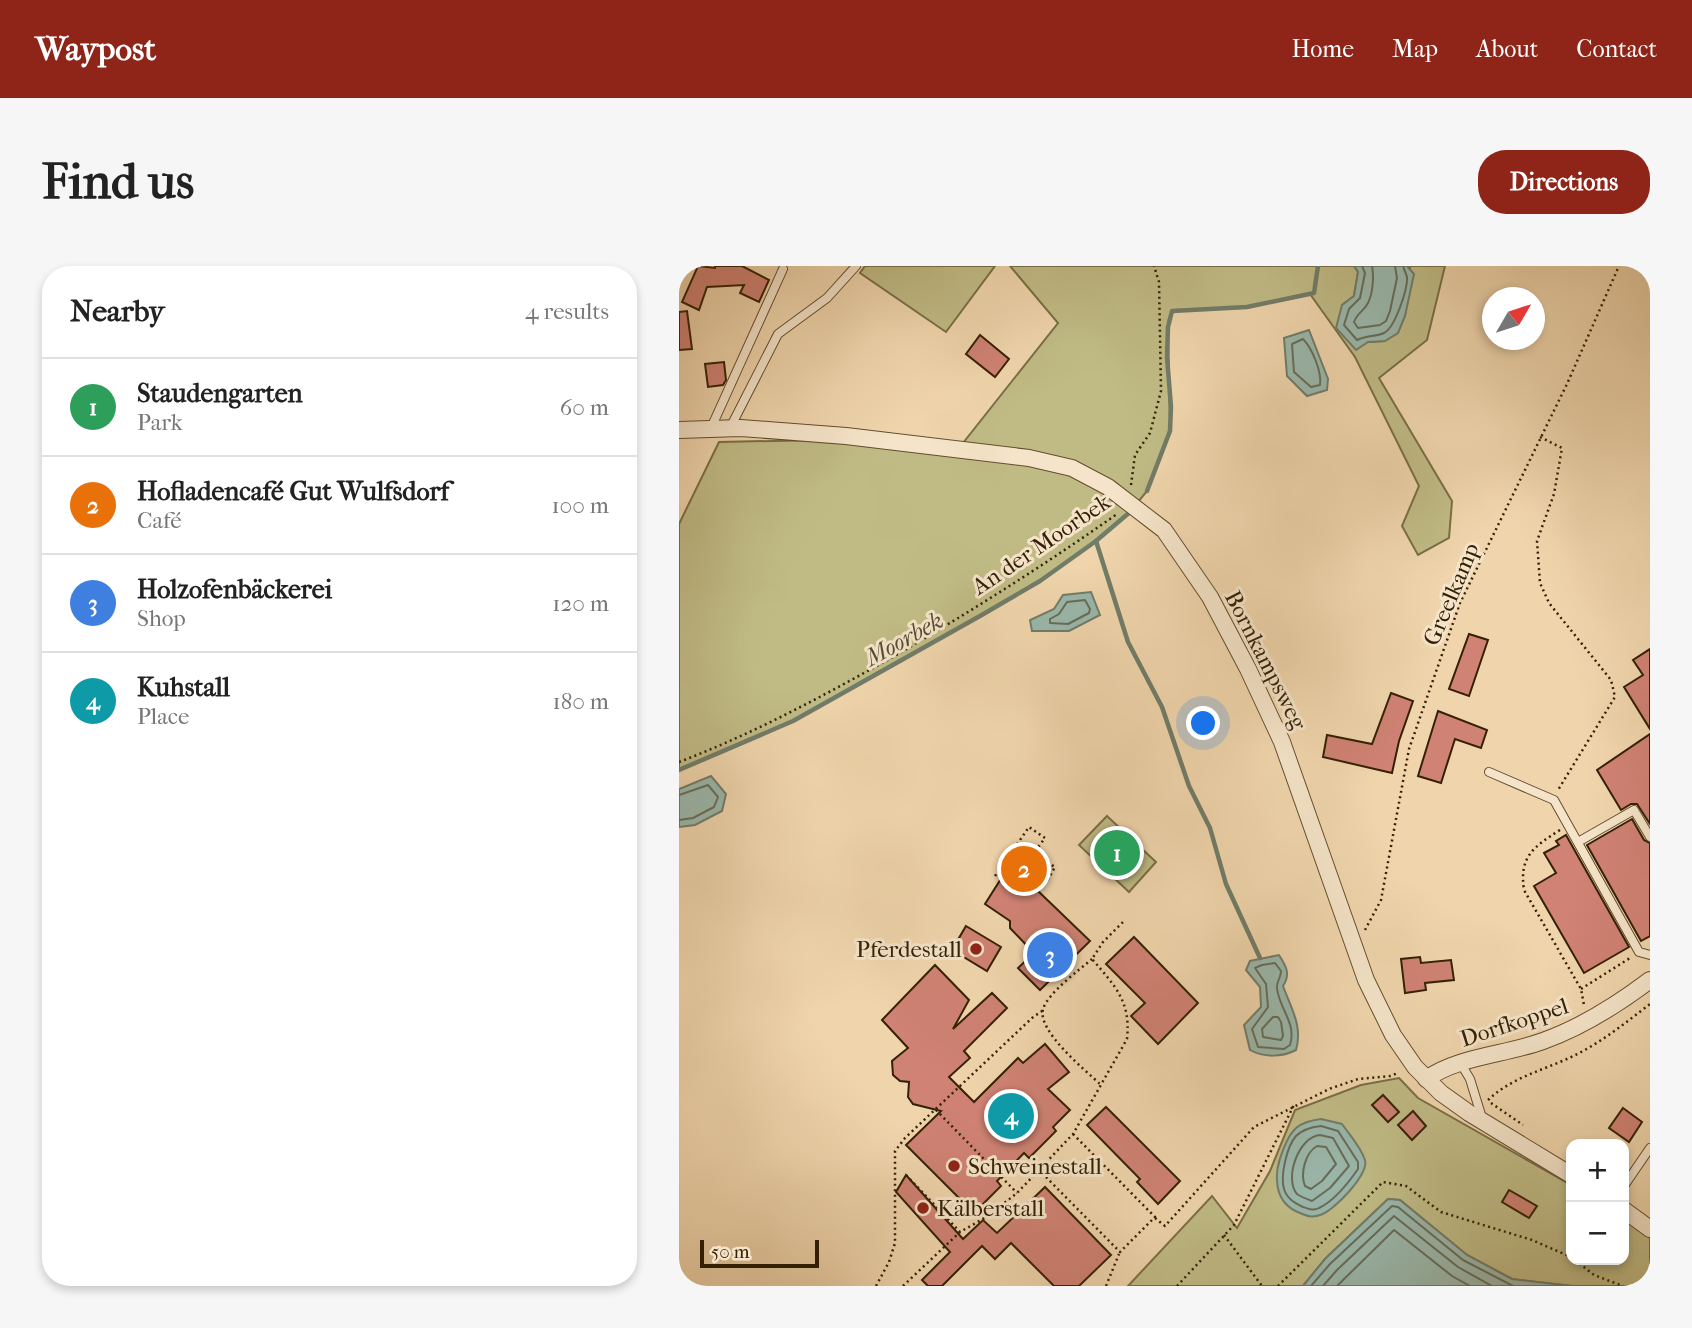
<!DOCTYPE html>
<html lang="en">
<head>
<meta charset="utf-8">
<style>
  body { margin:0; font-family:"IM FELL French Canon",serif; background:#f6f6f6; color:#222 }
  .controls { position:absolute; right:21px; bottom:21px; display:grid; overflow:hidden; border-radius:14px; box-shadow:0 4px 10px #0003 }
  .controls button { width:63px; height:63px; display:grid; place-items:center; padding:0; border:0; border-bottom:2px solid #e0e0e0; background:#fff; color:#222; font:35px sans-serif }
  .compass { position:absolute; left:803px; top:21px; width:63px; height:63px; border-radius:50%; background:#fff; box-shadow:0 4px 10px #0003; rotate:51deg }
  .scale { position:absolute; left:21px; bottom:18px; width:119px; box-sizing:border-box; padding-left:7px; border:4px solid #342105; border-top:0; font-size:19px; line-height:24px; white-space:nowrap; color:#342105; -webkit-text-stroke:5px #f5e4c9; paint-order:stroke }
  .you { position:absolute; left:525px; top:458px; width:24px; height:24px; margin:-18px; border:5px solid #fff; border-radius:50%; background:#1a73e8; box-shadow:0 0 0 10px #1a73e833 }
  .badge { display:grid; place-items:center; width:46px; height:46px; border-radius:50%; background:#8f2418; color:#fff; font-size:23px; font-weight:700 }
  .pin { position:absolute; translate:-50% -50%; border:4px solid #fff; box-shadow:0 2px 7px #0006 }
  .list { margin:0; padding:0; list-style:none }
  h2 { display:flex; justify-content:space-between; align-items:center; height:91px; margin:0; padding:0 28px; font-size:30px }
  h2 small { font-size:23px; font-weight:400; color:#767676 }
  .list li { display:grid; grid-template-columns:46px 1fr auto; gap:21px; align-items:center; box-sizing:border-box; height:98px; padding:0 28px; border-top:2px solid #e0e0e0 }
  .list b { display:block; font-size:26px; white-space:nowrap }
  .list p { margin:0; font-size:23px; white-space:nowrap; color:#767676 }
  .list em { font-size:23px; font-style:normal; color:#767676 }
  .map { position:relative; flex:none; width:971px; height:1020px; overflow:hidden; border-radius:28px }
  header { display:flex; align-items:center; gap:42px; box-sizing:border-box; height:98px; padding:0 35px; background:#8f2418; color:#fff }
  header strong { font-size:33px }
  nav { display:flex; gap:38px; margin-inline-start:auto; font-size:24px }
  .intro { display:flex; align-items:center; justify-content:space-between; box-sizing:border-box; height:168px; padding:0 42px }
  h1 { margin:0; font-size:49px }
  .button { padding:18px 32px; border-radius:28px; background:#8f2418; color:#fff; font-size:24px; font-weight:700 }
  main { display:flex; gap:42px; padding:0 42px }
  aside { flex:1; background:#fff; border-radius:28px; box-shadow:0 4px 10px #0003 }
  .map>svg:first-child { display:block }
</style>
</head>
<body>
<header>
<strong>Waypost</strong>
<nav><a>Home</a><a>Map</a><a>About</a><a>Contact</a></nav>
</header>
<div class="intro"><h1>Find us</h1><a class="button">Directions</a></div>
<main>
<aside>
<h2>Nearby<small>4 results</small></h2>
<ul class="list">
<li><span class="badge" style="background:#2e9e5b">1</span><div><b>Staudengarten</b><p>Park</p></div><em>60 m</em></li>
<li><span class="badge" style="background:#e8710a">2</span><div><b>Hofladencafé Gut Wulfsdorf</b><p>Café</p></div><em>100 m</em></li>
<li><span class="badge" style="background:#3f7fe0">3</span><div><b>Holzofenbäckerei</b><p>Shop</p></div><em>120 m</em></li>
<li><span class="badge" style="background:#0f9aa8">4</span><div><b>Kuhstall</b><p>Place</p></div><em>180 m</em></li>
</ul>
</aside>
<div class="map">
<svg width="971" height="1020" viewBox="0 0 971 1020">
  <rect width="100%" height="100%" fill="#f0d5ac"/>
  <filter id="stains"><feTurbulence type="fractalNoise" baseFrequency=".00286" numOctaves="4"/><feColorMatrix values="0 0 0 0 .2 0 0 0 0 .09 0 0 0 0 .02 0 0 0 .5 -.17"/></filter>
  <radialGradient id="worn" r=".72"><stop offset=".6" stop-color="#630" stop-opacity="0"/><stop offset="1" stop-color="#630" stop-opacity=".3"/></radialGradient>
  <!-- green -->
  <g fill="#c0bb85" stroke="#7a6e45" stroke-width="2">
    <path d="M186 0H316L267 66 181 7Z"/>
    <path d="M331 0H675L679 6 675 30 663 39 689 76 706 75 726 50 731 1 728 0H766L748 74 700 112 773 235 770 272 739 289 723 260 740 220 676 91 631 28 568 41 496 44 490 52 489 61 491 165 468 225 451 246 417 275 361 315 301 350 114 455 0 504V258L40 176 193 173 280 182 379 57Z"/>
    <path d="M428 550 477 596 450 626 400 579Z"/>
    <path d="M720 812 739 832 892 919V994H945V953L971 972V1020H893L833 1013 788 989 721 934 709 933 646 993 624 1020H449L533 930 558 962 591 905 616 844 682 819Z"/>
  </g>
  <!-- water -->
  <g fill="#9ab8ac" stroke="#717c69" stroke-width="2">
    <path d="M675 0H728L735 8 726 50 719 67 706 75 689 76 677 84 657 62 663 39 675 30 679 6Z"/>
    <path d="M630 64 649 113 648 124 628 130 608 110 605 72Z"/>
    <path d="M412 326 421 349 390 365H353L351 354 375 343 384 329Z"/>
    <path d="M32 510 47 528 43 545 16 559 0 561V523Z"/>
    <path d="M600 689C607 700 612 708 604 720 612 742 624 760 617 784 604 791 585 792 571 784L565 759 582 741 581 721 567 704 571 695Z"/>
    <path d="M642 853 663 858C670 868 682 881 686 894 690 908 655 945 641 949 633 952 628 950 621 947 594 937 594 908 604 884 612 863 619 856 642 853Z"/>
    <path d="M709 933 721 934 788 989 833 1013 893 1020H624L646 993Z"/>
  </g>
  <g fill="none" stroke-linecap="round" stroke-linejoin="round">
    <!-- shore -->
    <g stroke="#676c58" stroke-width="2">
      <path d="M683 0 686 7 681 32 670 43 665 59 678 74C688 69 696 71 705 67 716 62 729 22 728 11 727 7 725 4 724 0"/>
      <path d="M693 0C695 10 694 27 689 37 685 45 678 47 675 56L679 62 701 59 707 55 711 45 718 12 716 0"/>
      <path d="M624 73C633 82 643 106 641 119L632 121 615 106 613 78Z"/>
      <path d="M406 334 411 343 410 347 389 358 371 357V353L380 348 388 336Z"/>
      <path d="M0 529 29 519 39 531 35 541 14 552 0 554"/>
      <path d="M596 697 602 705C602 712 597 716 598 722 600 743 618 757 611 779L605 783 579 781 573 763 589 741 587 718 576 702 583 699Z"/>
      <path d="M594 751H599L602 756 604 770 602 774 584 771 583 763Z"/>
      <path d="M642 860 659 865 679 896V903C670 916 655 935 640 942 635 945 630 943 624 941 616 937 608 933 605 923 601 910 608 880 617 870 624 863 633 861 642 860Z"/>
      <path d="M641 869 654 872 670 900 651 922 633 935C628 933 622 931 618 928 605 913 619 871 641 869Z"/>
      <path d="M638 880 647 881 657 898 643 915 632 923 626 920C621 908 626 887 638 880Z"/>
      <path d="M632 1020 651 998 713 940 719 941 784 994 834 1020"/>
      <path d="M644 1020 658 1004 715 950 779 1001 813 1020"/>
      <path d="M658 1020 715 964 773 1010 791 1020"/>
    </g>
    <!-- stream -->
    <g stroke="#717c69" stroke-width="4.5">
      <path d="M468 225 491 165 492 141 488 91 489 61 493 45 568 41 635 27 639 0"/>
      <path d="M417 275 449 376 483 441 510 520 531 562 547 618 581 692"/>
      <path d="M0 504 114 455 301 350 361 315 417 275 451 246"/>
    </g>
  </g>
  <!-- building -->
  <g fill="#d08274" stroke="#342105" stroke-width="2">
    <path d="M19 0 36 2V0H63L90 14 80 36 61 27 65 19 28 21 20 44 3 36Z"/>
    <path d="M8 45 13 83 0 84V46Z"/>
    <path d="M301 69 330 93 316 111 287 88Z"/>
    <path d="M45 96 47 114 44 119 29 121 26 98Z"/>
    <path d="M790 368 809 374 790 430 770 423Z"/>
    <path d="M971 383V463L945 421 964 409 954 394Z"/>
    <path d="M712 427 734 435 720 475 713 507 644 491 648 469 693 478Z"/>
    <path d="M759 445 808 464 802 482 776 473 762 517 739 510Z"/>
    <path d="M971 468V558L958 538H952L942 544 918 504Z"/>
    <path d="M953 553 965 574 971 577V670L962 675 908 579Z"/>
    <path d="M887 569 950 681 905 707 855 620 877 607 865 587 880 579 877 575Z"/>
    <path d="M339 586 369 605 358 624 411 675 361 724 339 702 355 687 331 662V655L306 638Z"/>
    <path d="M287 660 322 681 308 705 273 684Z"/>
    <path d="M455 671 519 737 479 778 452 750 466 737 427 698Z"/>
    <path d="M741 691 742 697 772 694 775 714 746 717 747 724 726 727 722 693Z"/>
    <path d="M256 699 290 734 274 763 313 727 328 742 285 785 291 792 270 811 295 836 339 792 344 797 366 778 390 806 369 823 391 844 374 861 377 865 350 892 345 887 318 915 322 920 295 947 227 879 262 845 234 838 229 831 230 816 221 815 214 809 213 795 229 782 203 754Z"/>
    <path d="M704 829 720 846 709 856 693 839Z"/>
    <path d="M427 841 501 915 479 938 458 916 461 913 408 859Z"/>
    <path d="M944 842 963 856 950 876 930 862Z"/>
    <path d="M734 845 747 860 733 874 719 859Z"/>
    <path d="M227 909 284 973 304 954 318 967 366 921 432 989 400 1020H375L332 977 316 993 303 980 263 1020H249L243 1014 271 986 217 926Z"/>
    <path d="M830 924 858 940 850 952 823 936Z"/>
  </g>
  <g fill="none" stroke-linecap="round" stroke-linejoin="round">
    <defs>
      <g id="lane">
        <path d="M32 162 104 3"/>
        <path d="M51 162 99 68 148 32 177 0"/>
        <path d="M810 506 875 534 960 686 971 689"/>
        <path d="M899 576 955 544 971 571"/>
        <path d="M782 798 791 813 803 852"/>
        <path d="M945 920 971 882"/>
      </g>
      <g id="street">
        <path d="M0 164 62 162 167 170 350 192 393 202 429 221 485 264 531 331 569 403 603 476 687 714 714 769 736 801 762 827 790 847 892 909"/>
        <path d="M747 813C780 790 826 789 864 775 903 761 938 739 971 714"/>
        <path d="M945 944 971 963"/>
      </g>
    </defs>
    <!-- lane casing -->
    <use href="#lane" stroke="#634e2f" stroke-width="10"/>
    <!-- street casing -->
    <use href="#street" stroke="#634e2f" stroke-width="18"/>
    <!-- path -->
    <g stroke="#342105" stroke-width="2.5" stroke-dasharray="2 3.5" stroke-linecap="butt">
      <path d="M861 171 883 182 875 228 858 275 861 317 870 337 932 414 936 431 879 524"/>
      <path d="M452 219 456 189 471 167 482 125 480 16 475 0"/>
      <path d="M0 496C76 467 148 428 219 388 294 344 367 298 438 248"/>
      <path d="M881 564C854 581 840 591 845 624L902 723 905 739"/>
      <path d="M316 610 350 561 366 572 354 588 376 601 368 615"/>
      <path d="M686 664 702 634 730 483 781 337 888 118 940 0"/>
      <path d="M413 693C400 704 369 727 364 743 358 765 406 804 421 818"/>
      <path d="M902 723 951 692"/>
      <path d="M809 834C832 812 862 805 890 792 919 779 945 758 971 738"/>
      <path d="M812 837 844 859"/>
      <path d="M257 844 338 927"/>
      <path d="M394 868 476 951 441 986 360 904 394 868 448 773C452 735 436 720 413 693L424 676 444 656"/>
      <path d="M227 909 281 966"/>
      <path d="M476 952 486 960 575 861 650 823 679 813 711 810 719 807"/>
      <path d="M545 969 583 1020"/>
      <path d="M896 994 915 1009 944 1020"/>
      <path d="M197 1020 210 996 216 977V885L226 872 353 752 363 745"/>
      <path d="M224 1020 281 966 309 950 338 927 360 904"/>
      <path d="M427 1020 440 988"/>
      <path d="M498 1020 555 959 615 839"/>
      <path d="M599 1020 704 916 727 920 762 946 853 974 892 991"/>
    </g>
    <!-- lane -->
    <use href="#lane" stroke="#f5e4c9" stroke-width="8"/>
    <!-- street -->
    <use href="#street" stroke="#f5e4c9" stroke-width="16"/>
  </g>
  <!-- markers -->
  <g fill="#8f2418" stroke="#f5e4c9" stroke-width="2.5">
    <circle cx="297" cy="683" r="7"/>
    <circle cx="275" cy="900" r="7"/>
    <circle cx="244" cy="942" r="7"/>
  </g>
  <g text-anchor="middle" stroke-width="6" stroke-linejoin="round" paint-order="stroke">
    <!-- street labels -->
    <g font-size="23" fill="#342105" stroke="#f5e4c9">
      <text transform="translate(362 278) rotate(-34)" y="8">An der Moorbek</text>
      <text transform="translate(772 328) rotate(-67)" y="8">Greelkamp</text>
      <text transform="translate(587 394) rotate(63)" y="8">Bornkampsweg</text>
      <text transform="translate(835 756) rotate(-18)" y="8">Dorfkoppel</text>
    </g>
    <!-- poi labels -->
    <g font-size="23" fill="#342105" stroke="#f5e4c9" text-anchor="start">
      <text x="283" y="691" text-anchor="end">Pferdestall</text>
      <text x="289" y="908">Schweinestall</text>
      <text x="258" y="950">Kälberstall</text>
    </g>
    <!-- water labels -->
    <g font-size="24" font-style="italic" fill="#534e37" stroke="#f5e4c9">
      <text transform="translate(225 373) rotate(-29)" y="8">Moorbek</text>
    </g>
  </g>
  <rect width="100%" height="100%" filter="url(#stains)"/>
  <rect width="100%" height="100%" fill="url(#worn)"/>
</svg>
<div class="controls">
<button>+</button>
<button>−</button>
</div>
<svg class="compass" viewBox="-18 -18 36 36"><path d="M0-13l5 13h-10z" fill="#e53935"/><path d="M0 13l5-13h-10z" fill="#767676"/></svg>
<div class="scale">50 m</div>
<div class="you"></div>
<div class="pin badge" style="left:438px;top:587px;background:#2e9e5b">1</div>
<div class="pin badge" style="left:345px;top:603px;background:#e8710a">2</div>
<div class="pin badge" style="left:371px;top:689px;background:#3f7fe0">3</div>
<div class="pin badge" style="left:332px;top:850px;background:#0f9aa8">4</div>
</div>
</main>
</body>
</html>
